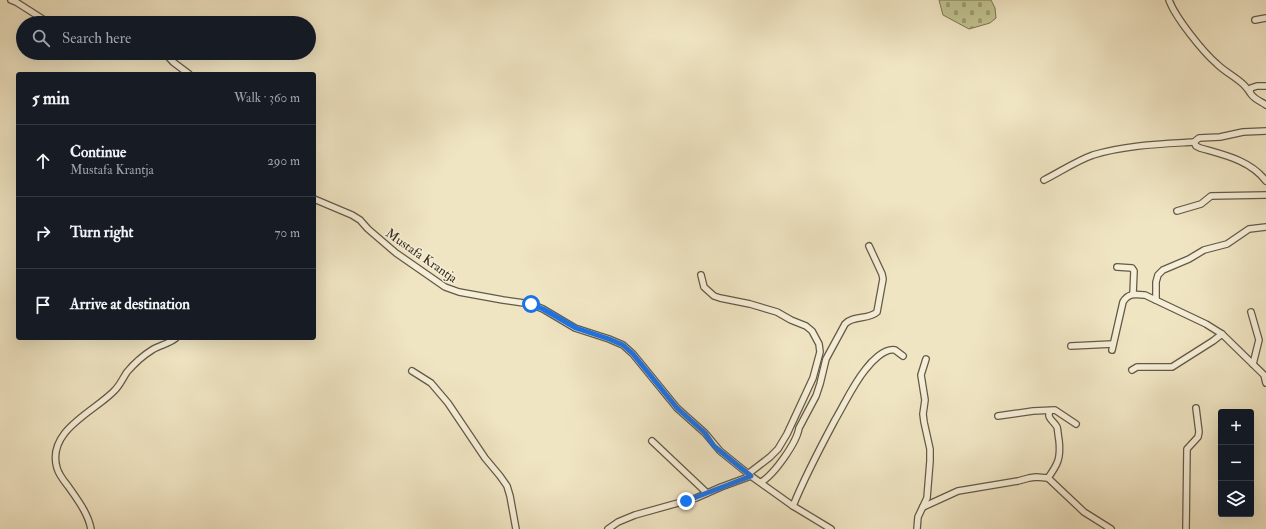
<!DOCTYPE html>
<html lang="en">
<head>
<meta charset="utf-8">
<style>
  body { margin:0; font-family:"IM FELL Double Pica",serif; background:#242831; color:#f1f3f6 }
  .controls { position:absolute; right:12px; bottom:12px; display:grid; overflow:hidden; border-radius:4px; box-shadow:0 4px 16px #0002 }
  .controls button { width:36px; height:36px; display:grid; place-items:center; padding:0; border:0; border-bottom:1px solid #363941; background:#171b24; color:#f1f3f6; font:20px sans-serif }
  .stop { position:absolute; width:12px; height:12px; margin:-9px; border:3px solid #1a73e8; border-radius:50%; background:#fff }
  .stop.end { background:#1a73e8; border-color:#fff; box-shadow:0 1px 4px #0008 }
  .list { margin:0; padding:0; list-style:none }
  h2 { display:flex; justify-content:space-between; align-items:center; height:52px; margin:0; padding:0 16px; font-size:17px }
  h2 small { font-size:13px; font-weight:400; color:#9ea1a6 }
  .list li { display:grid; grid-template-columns:26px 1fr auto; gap:12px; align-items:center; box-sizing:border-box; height:72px; padding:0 16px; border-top:1px solid #363941 }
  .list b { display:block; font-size:15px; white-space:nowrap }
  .list p { margin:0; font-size:13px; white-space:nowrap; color:#9ea1a6 }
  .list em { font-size:13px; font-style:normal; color:#9ea1a6 }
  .icon { flex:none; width:22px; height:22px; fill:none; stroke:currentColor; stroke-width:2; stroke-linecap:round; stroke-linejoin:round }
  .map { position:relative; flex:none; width:1266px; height:529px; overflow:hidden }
  .search { position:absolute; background:#171b24; box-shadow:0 4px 16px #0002; left:16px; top:16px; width:300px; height:44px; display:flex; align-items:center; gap:10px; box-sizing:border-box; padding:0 14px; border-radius:22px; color:#9ea1a6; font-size:15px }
  .panel { position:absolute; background:#171b24; box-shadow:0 4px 16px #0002; left:16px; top:72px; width:300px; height:268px; border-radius:4px }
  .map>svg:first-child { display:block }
</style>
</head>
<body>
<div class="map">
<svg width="1266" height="529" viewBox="0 0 1266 529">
  <defs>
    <pattern id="cemetery-stones" width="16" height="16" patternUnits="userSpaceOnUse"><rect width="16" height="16" fill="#c0c28f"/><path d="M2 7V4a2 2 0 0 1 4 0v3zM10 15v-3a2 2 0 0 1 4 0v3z" fill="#9d9e74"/></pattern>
  </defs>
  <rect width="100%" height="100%" fill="#f0e5c3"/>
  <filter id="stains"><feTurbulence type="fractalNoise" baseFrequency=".005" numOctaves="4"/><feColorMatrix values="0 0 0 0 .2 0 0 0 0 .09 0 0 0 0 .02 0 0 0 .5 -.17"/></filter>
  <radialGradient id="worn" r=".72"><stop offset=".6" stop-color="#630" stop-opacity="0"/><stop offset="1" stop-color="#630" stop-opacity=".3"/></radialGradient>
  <!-- cemetery -->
  <path fill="url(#cemetery-stones)" stroke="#7c7654" d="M939 0H991L995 8 996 18 990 23 969 29 943 15Z"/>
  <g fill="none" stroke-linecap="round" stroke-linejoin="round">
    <defs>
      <g id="street">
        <path d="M11 0 16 2 49 23"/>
        <path d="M1169 0C1175 17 1203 52 1217 64 1225 72 1236 77 1244 85 1247 88 1249 91 1251 94 1254 99 1262 102 1266 105"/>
        <path d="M1255 20 1266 18"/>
        <path d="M165 53 173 62 189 74"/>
        <path d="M1250 91 1251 88 1257 86H1266"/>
        <path d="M1194 142 1196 146 1200 148C1224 155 1250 160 1266 181"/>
        <path d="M1044 180C1060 172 1076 161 1093 155 1126 145 1161 144 1194 142L1199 138 1220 137 1243 132 1266 131"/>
        <path d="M314 199 352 215 360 220 368 229 396 253 445 287 459 292 503 300 531 304 543 309 575 328 609 339 623 345 633 354 677 408 705 433 720 451 751 476 793 506 831 529"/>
        <path d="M1177 211 1201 204 1211 196 1266 195"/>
        <path d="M1117 267 1132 268 1134 271 1133 294"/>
        <path d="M701 275 704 287 714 296 720 298 750 304 777 312 791 320 806 326 812 331 819 344 820 352 813 378 787 434 778 449 770 457 748 474"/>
        <path d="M1156 300V282L1158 275 1163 270 1189 259 1204 250 1227 244 1249 229 1266 227"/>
        <path d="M1251 312 1259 340 1253 364"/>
        <path d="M1071 346 1113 344"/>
        <path d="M1112 350 1123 302C1128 293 1135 294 1145 295L1206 324 1222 334 1264 375 1266 383"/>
        <path d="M1132 370 1137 367H1172L1213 341 1222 334"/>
        <path d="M412 371 431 383 448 403 485 458 500 476 507 486 510 496 516 529"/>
        <path d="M998 416 1033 411 1055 410 1076 424"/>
        <path d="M652 441 707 493"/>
        <path d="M1048 478 1084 512 1111 529"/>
        <path d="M1048 478C1058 464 1061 458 1059 440 1058 436 1058 430 1057 427 1054 421 1046 418 1050 411"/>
        <path d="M761 482C774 475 797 442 799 428L816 396 820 384 826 359 845 324C853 315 869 320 877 312L883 279 882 274 869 246"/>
        <path d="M793 506C805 476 820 448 835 420 845 403 853 385 865 370 871 362 884 348 895 350L903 356"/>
        <path d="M923 507 958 491 1018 481 1029 478 1036 477 1048 478"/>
        <path d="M91 529C88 513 77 499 68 486 64 481 59 475 57 468 46 430 96 411 115 390 120 385 123 378 127 372 133 365 144 355 152 350 160 345 169 344 176 338"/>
        <path d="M608 529 618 522 635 515 696 498 721 487 751 476"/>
        <path d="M917 529 918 517 927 498 930 461V449L924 422 923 414 925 400 921 375 926 359"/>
        <path d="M1186 529 1187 449 1198 437 1199 432 1196 408"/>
      </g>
    </defs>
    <!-- street casing -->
    <use href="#street" stroke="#655944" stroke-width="8"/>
    <!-- street -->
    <use href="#street" stroke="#f5eed8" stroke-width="5.5"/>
  </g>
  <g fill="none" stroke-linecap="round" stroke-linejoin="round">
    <!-- route -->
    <path stroke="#1a73e8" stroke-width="5" d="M531 304 543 309 576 328 609 339 623 345 633 354 677 408 705 433 714 446 720 451 751 476 686 501"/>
  </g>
  <g text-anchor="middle" stroke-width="3" stroke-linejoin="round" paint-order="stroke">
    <!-- street labels -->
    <g font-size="13" fill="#372a1a" stroke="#f5eed8">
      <text transform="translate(422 255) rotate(35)" y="5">Mustafa Krantja</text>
    </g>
  </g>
  <rect width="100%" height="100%" filter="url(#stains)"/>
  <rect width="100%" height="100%" fill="url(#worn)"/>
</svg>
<div class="controls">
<button>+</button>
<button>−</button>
<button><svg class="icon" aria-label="layers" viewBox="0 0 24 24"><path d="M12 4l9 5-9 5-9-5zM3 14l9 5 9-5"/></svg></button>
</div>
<div class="stop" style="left:531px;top:304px"></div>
<div class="stop end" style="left:686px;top:501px"></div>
<div class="search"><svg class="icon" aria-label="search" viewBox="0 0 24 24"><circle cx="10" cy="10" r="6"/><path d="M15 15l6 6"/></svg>Search here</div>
<section class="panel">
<h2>5 min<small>Walk · 360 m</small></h2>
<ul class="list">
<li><svg class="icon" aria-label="ahead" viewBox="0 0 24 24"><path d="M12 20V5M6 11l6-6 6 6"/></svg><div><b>Continue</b><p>Mustafa Krantja</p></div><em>290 m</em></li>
<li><svg class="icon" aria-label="right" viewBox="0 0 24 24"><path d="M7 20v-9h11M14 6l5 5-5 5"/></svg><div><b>Turn right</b></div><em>70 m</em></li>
<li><svg class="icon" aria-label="arrive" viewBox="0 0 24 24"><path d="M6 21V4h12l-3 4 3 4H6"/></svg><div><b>Arrive at destination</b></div></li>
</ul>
</section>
</div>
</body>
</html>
